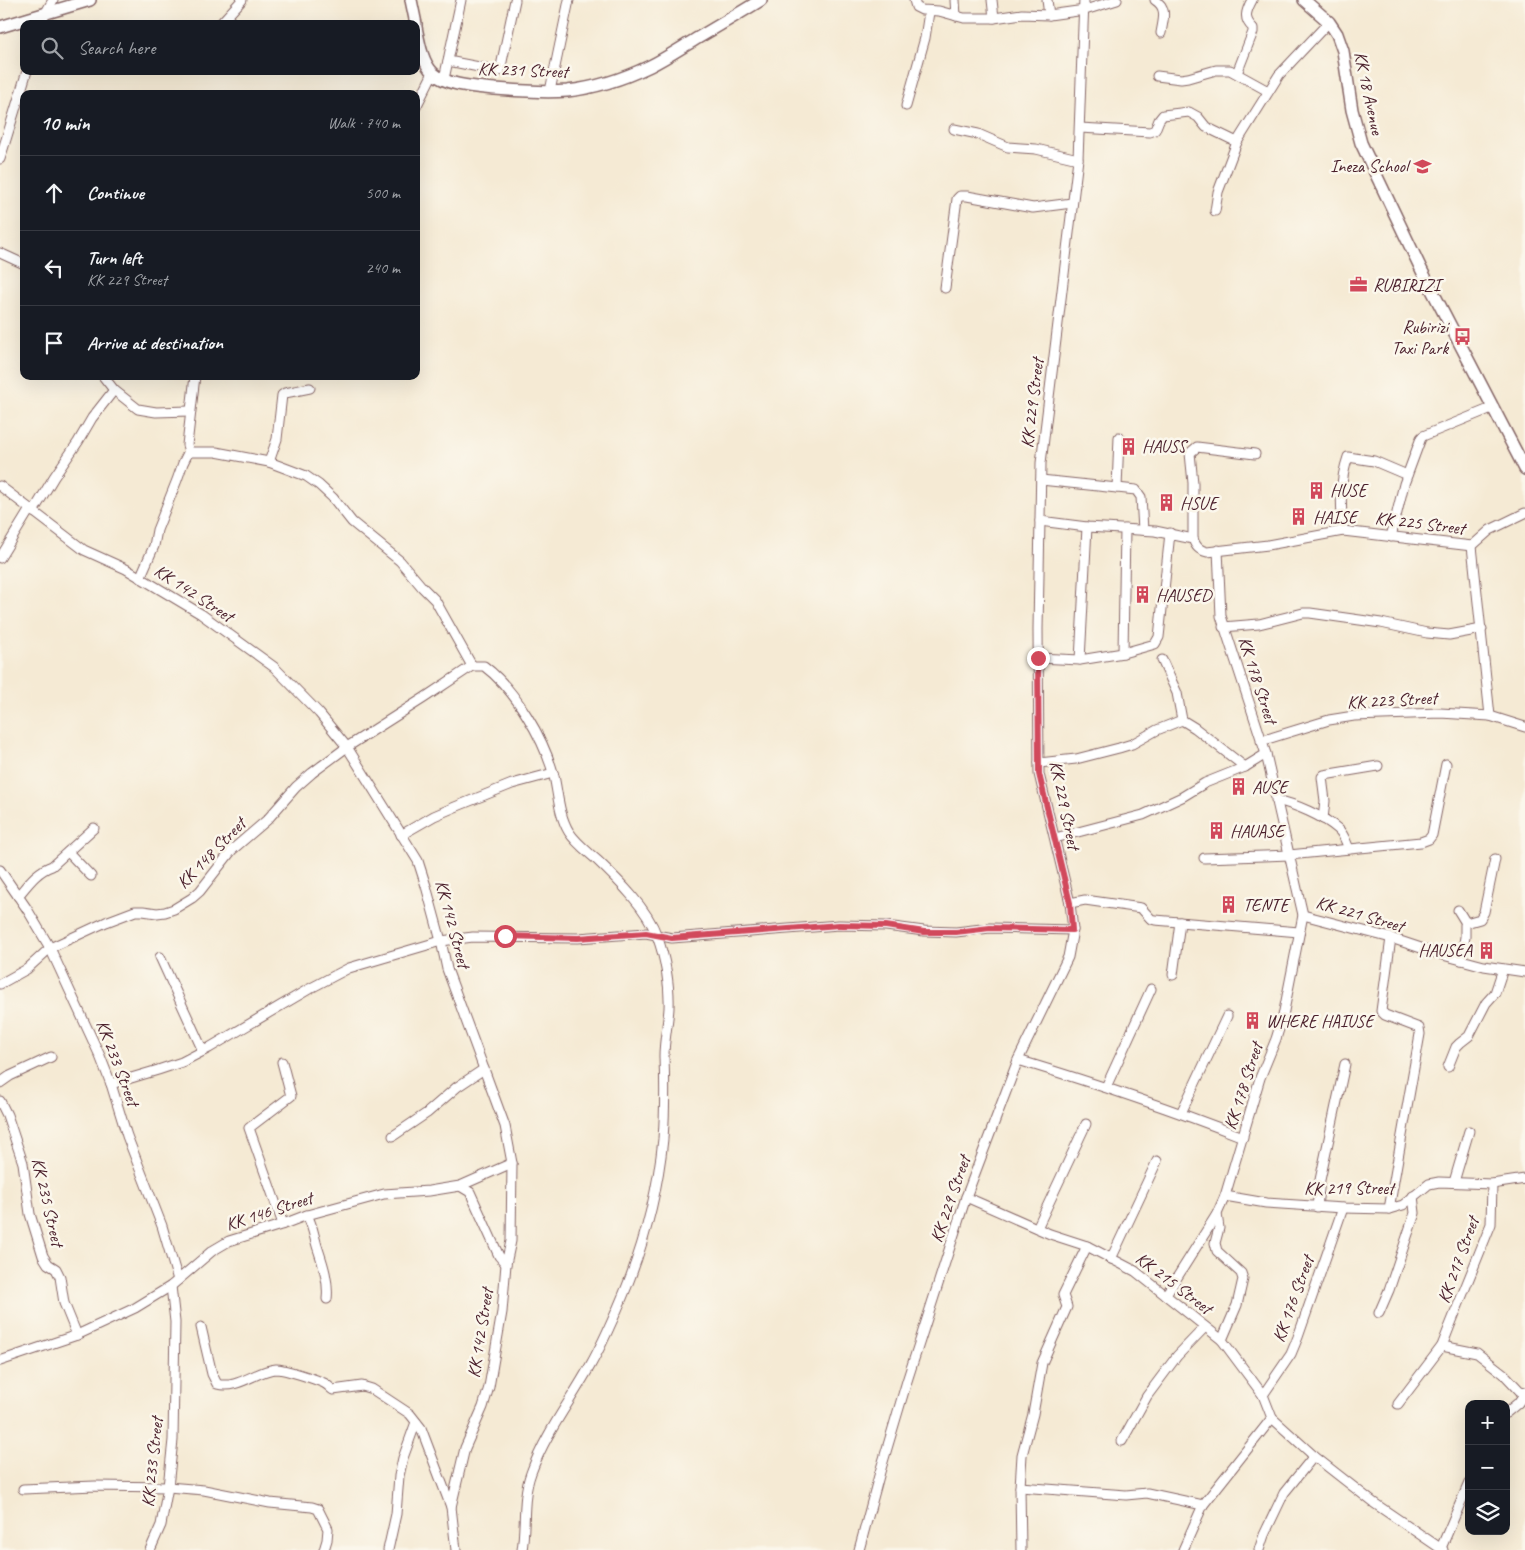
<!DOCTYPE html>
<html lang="en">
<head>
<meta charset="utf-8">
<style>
  body { margin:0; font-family:Caveat,sans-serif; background:#242831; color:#f1f3f6 }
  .controls { position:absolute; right:15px; bottom:15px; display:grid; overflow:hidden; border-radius:10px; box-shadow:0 5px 20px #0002 }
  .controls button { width:45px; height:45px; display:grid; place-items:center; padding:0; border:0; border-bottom:1px solid #363941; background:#171b24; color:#f1f3f6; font:25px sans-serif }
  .stop { position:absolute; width:15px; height:15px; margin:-11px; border:4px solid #d1495b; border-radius:50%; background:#fff }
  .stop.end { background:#d1495b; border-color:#fff; box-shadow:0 1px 5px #0008 }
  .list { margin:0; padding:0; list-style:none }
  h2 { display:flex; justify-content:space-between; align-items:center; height:65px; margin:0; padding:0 20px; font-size:21px }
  h2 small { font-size:16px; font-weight:400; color:#9ea1a6 }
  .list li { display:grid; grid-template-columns:32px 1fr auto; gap:15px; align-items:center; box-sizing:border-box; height:75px; padding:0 20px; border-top:1px solid #363941 }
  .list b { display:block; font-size:19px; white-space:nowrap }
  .list p { margin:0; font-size:16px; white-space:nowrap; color:#9ea1a6 }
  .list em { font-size:16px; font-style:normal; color:#9ea1a6 }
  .icon { flex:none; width:28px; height:28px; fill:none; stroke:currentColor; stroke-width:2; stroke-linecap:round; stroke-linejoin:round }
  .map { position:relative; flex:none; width:1525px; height:1550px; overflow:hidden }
  .search { position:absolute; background:#171b24; box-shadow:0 5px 20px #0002; left:20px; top:20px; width:400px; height:55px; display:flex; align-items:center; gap:12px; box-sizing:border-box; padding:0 18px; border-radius:10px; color:#9ea1a6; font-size:19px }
  .panel { position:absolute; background:#171b24; box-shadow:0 5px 20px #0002; left:20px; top:90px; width:400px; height:290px; border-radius:10px }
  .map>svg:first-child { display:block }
</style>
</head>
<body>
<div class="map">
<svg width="1525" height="1550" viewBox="0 0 1525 1550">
  <rect width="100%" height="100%" fill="#fbf7ec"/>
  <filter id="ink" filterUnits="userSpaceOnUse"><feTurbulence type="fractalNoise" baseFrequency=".02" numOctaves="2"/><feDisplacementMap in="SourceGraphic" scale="10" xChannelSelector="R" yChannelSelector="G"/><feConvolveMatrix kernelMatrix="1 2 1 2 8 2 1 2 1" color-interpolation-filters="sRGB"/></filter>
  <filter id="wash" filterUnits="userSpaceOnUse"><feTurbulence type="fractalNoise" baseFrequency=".0096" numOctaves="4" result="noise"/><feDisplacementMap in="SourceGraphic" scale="20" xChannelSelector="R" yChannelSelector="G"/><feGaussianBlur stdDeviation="1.12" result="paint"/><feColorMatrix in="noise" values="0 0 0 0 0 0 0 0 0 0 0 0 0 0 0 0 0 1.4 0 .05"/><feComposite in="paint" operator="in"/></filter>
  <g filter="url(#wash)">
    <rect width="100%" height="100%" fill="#f5ead4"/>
  </g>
  <g filter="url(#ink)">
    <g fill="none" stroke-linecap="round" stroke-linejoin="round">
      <defs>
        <g id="minor">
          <path d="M914 0 916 7 922 10 939 11 964 18H994L1022 14 1049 15 1085 10 1117 0"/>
          <path d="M955 0 956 16"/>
          <path d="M992 0 994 18"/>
          <path d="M1047 0 1049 15"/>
          <path d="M1155 0C1168 8 1163 20 1161 33"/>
          <path d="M42 24 45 14 53 0"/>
          <path d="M220 24 242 0"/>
          <path d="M448 61 500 71 515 0"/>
          <path d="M1237 73 1253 32V28C1243 19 1246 11 1252 0"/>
          <path d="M1157 76 1181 79 1188 78 1216 70H1230L1268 91"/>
          <path d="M444 79 461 0"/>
          <path d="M550 91 569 0"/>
          <path d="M906 106 925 38 929 12"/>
          <path d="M416 107 433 73"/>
          <path d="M1080 128 1150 132 1155 130 1159 120 1163 115 1189 112 1198 117 1206 127 1237 142"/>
          <path d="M954 129 978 134 1008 147 1036 149 1078 159"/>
          <path d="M0 159 27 71"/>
          <path d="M1215 211 1218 192 1237 142 1279 75 1329 22"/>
          <path d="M0 253 24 264"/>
          <path d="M945 288 957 199 960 196H967L1033 208 1072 203"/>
          <path d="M103 376 114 390 138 409 156 412 190 411"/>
          <path d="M189 451 192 452H216L269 462 306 476 319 485 333 498 352 522 400 561 422 587 435 600 472 666"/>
          <path d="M269 462 277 439 282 395 285 393 310 388"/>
          <path d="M1041 480 1136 490 1141 497 1143 530"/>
          <path d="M0 486 84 550 126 569 201 614 274 667 319 713 347 747 418 861 426 886 441 941 447 969 505 1126 512 1163 511 1241 506 1264 502 1312 489 1387 483 1407 465 1448 451 1507 456 1550"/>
          <path d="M1117 488 1119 437"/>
          <path d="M33 512 54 477 78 442 92 418 114 390"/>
          <path d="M1040 521 1087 527 1155 531 1193 539C1196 547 1199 550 1207 552L1268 545 1343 531 1472 546 1490 530 1525 513"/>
          <path d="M1343 531C1341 504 1339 483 1348 457L1374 461 1407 475"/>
          <path d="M1391 537 1404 484 1421 438 1423 436 1494 407"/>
          <path d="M1193 539V483L1190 453 1197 447 1255 454"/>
          <path d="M1472 546 1490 716"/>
          <path d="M1218 550 1221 616 1266 754 1303 915 1283 1016 1276 1039 1260 1078 1225 1196 1217 1214 1219 1228 1215 1243 1217 1251 1241 1273 1243 1279 1237 1305 1222 1340"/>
          <path d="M0 558 30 509"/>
          <path d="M140 578 154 546 157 530 177 480 183 463 189 451 187 445 195 376"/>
          <path d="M1223 627 1259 624 1303 613H1310L1381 623 1427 633 1449 635 1482 629"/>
          <path d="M1123 653 1125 529"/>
          <path d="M1038 658 1080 660 1123 653 1155 644 1159 637 1170 533"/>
          <path d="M1080 660 1087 527"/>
          <path d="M1162 660 1177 693 1182 720"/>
          <path d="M1261 741 1329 720 1354 716 1440 713 1490 716 1525 727"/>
          <path d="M1039 763 1076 759 1119 748 1132 744 1157 730 1182 720 1195 728 1245 767"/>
          <path d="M1276 800C1295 804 1323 816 1338 829 1344 834 1346 842 1349 849"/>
          <path d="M1323 819 1325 801 1322 777 1324 775 1378 766"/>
          <path d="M401 835 434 816 455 807 512 784 553 773"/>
          <path d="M1055 838 1143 815 1182 797 1205 783 1245 767 1266 754"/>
          <path d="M68 852 91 876"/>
          <path d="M1204 858 1289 855 1421 842 1429 839 1432 835 1446 764"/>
          <path d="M0 870 27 909 50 948 100 1056 111 1084 127 1136 162 1226 178 1280"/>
          <path d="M18 896C28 884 37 871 52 866L94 828"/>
          <path d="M1070 903 1085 900 1141 908 1151 919 1155 920 1299 932"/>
          <path d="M1458 910 1466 923"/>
          <path d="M1303 915 1391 938 1439 954 1484 966 1525 972"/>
          <path d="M160 957 203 1051"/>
          <path d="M1461 960 1465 937V925L1466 923 1480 919 1484 912 1495 859"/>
          <path d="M1173 975 1180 922"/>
          <path d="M0 984 27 969 50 948 106 922 135 911H143L157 913 165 912 174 909 192 898 200 891 232 850 267 820 296 787 312 773 347 747 424 698 472 666H484C515 689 544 739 554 776 558 794 559 816 569 832 576 843 587 851 597 860 618 880 647 908 657 936 665 957 670 985 669 1008 668 1024 664 1040 664 1056 665 1084 665 1112 663 1139 658 1189 645 1240 627 1286 616 1313 604 1341 590 1366 570 1402 545 1434 531 1473 522 1497 526 1525 522 1550"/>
          <path d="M1018 1060C1094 1083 1169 1108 1243 1137"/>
          <path d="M282 1062 291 1096 249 1128 283 1224"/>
          <path d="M1448 1067 1456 1047 1460 1043 1469 1036 1486 1003 1495 993 1503 969"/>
          <path d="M0 1083 10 1076 51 1057"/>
          <path d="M111 1084 158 1070 182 1062 209 1048 309 989 349 968 441 941 473 937 578 938 646 933 672 938 839 925 886 926 924 931 956 932 990 928 1073 930"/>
          <path d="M1106 1087 1151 989"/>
          <path d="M0 1101 7 1115 23 1163 30 1214 43 1256 48 1264 56 1269 60 1277 64 1303 77 1335"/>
          <path d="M1181 1113 1227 1016"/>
          <path d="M393 1136 427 1113 457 1087 484 1069"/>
          <path d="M1454 1182 1469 1131"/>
          <path d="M460 1186 470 1192 499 1256 506 1264"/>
          <path d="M1225 1196 1266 1203 1343 1208 1389 1209 1403 1205 1429 1184 1439 1182 1492 1184 1525 1179"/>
          <path d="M966 1197 1050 1234 1087 1246 1135 1271 1222 1340 1263 1395 1272 1418 1314 1456 1374 1503 1443 1550"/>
          <path d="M1317 1207 1320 1180 1345 1064"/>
          <path d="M1389 1209 1420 1034 1419 1028 1385 1015 1381 1011 1391 938"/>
          <path d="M307 1215C313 1226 314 1237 318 1249 323 1264 329 1282 327 1299"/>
          <path d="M1037 1228 1086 1124"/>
          <path d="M1111 1259 1157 1161"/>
          <path d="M1166 1295 1217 1214"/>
          <path d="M1379 1313 1389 1290 1415 1213 1413 1196"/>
          <path d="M201 1327 212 1374 217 1384C237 1390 257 1370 276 1369 285 1369 315 1379 324 1383 328 1385 330 1388 333 1390L362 1386 372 1389 410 1414 421 1428 451 1507"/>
          <path d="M1442 1346 1477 1353 1504 1374 1520 1391 1525 1392"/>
          <path d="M0 1361 77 1335 135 1308 171 1286 212 1251 229 1241 281 1225 307 1215 384 1194 429 1191 460 1186 512 1163"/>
          <path d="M1263 1395 1291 1354 1298 1337 1343 1208"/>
          <path d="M1398 1404 1442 1346 1449 1328 1491 1224 1492 1184"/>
          <path d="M1506 1413 1518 1403 1525 1393"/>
          <path d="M1122 1441 1147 1396 1177 1356 1205 1327"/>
          <path d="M1020 1487 1126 1495 1147 1493 1203 1505"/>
          <path d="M23 1489 95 1486 168 1487 204 1490 270 1503 312 1507 318 1509 328 1529 327 1540 324 1550"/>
          <path d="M1441 1548 1469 1483"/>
          <path d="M150 1550 161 1525 168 1487 173 1440 175 1322 171 1286"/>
          <path d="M388 1550 396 1514 399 1476 403 1458 416 1422"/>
          <path d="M859 1550 880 1472 907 1381 966 1197 1018 1060 1068 957 1073 930 1070 903 1039 774 1038 629 1041 463 1078 159 1084 0"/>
          <path d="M1021 1550 1020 1487 1022 1455 1033 1414 1042 1363 1067 1307 1063 1295 1087 1246"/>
          <path d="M1183 1550 1203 1505 1272 1418"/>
          <path d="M1259 1550 1264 1535 1284 1493 1314 1456"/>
        </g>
        <g id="major">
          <path d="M411 0 416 24"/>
          <path d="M1304 0 1329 22 1337 34 1343 51 1352 110 1361 143 1422 271 1525 469"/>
          <path d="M0 27 90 0"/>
          <path d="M416 27C419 42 422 62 433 73 447 86 477 87 495 89 519 91 543 93 567 91 595 88 625 78 650 66 666 58 681 48 696 39 718 26 740 13 761 0"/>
        </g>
      </defs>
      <!-- minor casing -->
      <use href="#minor" stroke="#866666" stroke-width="11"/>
      <!-- major casing -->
      <use href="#major" stroke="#866666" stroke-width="14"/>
      <!-- minor -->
      <use href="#minor" stroke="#fff" stroke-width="9"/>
      <!-- major -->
      <use href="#major" stroke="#fff" stroke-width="11"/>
    </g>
  </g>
  <g fill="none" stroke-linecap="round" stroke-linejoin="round" filter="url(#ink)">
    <!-- route -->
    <path stroke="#d1495b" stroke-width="6" d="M505 936 578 938 646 933 672 938 839 925 886 926 924 932H956L990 928 1072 930 1070 903 1039 774 1038 658"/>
  </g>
  <!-- icons -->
  <defs>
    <symbol id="school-bare" viewBox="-9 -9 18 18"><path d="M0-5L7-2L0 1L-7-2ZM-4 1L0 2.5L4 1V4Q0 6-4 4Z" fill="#d1495b" stroke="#fbf7ec" stroke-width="2.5" paint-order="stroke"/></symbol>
    <symbol id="office-bare" viewBox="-9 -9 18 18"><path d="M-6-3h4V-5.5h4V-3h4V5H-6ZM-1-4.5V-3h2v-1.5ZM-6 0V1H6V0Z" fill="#d1495b" stroke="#fbf7ec" stroke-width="2.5" paint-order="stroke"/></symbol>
    <symbol id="bus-bare" viewBox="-9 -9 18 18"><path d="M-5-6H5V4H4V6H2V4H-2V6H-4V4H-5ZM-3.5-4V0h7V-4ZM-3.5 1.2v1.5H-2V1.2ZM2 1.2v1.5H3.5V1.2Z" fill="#d1495b" stroke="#fbf7ec" stroke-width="2.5" paint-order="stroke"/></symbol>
    <symbol id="building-bare" viewBox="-9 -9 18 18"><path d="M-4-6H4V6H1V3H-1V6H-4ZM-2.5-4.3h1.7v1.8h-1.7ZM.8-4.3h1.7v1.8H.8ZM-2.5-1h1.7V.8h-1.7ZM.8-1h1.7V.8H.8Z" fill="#d1495b" stroke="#fbf7ec" stroke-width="2.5" paint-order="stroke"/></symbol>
  </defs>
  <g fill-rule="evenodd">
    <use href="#school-bare" x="1410" y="154" width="25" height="25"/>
    <use href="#office-bare" x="1346" y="272" width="25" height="25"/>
    <use href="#bus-bare" x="1450" y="324" width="25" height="25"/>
    <use href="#building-bare" x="1116" y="434" width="25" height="25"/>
    <use href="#building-bare" x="1304" y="478" width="25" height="25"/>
    <use href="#building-bare" x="1154" y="490" width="25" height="25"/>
    <use href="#building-bare" x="1286" y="504" width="25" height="25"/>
    <use href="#building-bare" x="1130" y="582" width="25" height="25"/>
    <use href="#building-bare" x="1226" y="774" width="25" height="25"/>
    <use href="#building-bare" x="1204" y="818" width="25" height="25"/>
    <use href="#building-bare" x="1216" y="892" width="25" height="25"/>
    <use href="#building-bare" x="1474" y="938" width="25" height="25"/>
    <use href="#building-bare" x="1240" y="1008" width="25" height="25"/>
  </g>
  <g text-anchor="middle" stroke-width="5" stroke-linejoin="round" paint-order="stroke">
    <!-- street labels -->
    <g font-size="18" fill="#4a1f2b" stroke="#fbf7ec">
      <text transform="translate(523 70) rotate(2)" y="6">KK 231 Street</text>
      <text transform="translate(1369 93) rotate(78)" y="6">KK 18 Avenue</text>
      <text transform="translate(1032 403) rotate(-83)" y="6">KK 229 Street</text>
      <text transform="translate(1420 523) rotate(7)" y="6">KK 225 Street</text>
      <text transform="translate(194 593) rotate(33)" y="6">KK 142 Street</text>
      <text transform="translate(1258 680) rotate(72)" y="6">KK 178 Street</text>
      <text transform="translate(1392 700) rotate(-3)" y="6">KK 223 Street</text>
      <text transform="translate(1065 805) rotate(78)" y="6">KK 229 Street</text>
      <text transform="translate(211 853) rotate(-46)" y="6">KK 148 Street</text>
      <text transform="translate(1360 914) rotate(16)" y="6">KK 221 Street</text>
      <text transform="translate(453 924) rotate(75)" y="6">KK 142 Street</text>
      <text transform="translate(118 1063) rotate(69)" y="6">KK 233 Street</text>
      <text transform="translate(1243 1086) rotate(-72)" y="6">KK 178 Street</text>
      <text x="1349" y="1194">KK 219 Street</text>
      <text transform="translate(950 1199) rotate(-71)" y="6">KK 229 Street</text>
      <text transform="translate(48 1202) rotate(77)" y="6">KK 235 Street</text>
      <text transform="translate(269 1211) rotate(-18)" y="6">KK 146 Street</text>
      <text transform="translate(1458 1260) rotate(-70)" y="6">KK 217 Street</text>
      <text transform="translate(1174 1283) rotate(37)" y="6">KK 215 Street</text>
      <text transform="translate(1293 1299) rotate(-70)" y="6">KK 176 Street</text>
      <text transform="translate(480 1333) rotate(-81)" y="6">KK 142 Street</text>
      <text transform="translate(152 1462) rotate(-84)" y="6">KK 233 Street</text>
    </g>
    <!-- poi labels -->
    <g font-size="18" fill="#4a1f2b" stroke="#fbf7ec" text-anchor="start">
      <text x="1408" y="172" text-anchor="end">Ineza School</text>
      <text x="1373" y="291">RUBIRIZI</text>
      <text x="1448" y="333" text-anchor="end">Rubirizi<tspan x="1448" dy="21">Taxi Park</tspan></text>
      <text x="1142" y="452">HAUSS</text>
      <text x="1330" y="496">HUSE</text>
      <text x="1180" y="509">HSUE</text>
      <text x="1313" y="523">HAISE</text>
      <text x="1156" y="601">HAUSED</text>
      <text x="1252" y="793">AUSE</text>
      <text x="1230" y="837">HAUASE</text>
      <text x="1243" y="911">TENTE</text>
      <text x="1472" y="956" text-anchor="end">HAUSEA</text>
      <text x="1266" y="1027">WHERE HAIUSE</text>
    </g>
  </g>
</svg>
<div class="controls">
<button>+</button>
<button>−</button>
<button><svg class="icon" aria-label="layers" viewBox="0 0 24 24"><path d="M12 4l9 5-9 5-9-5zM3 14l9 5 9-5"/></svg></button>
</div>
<div class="stop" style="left:505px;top:936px"></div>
<div class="stop end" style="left:1038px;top:658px"></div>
<div class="search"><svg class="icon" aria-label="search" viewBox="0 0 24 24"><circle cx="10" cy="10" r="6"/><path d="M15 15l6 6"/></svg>Search here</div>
<section class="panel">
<h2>10 min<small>Walk · 740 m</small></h2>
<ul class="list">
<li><svg class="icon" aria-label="ahead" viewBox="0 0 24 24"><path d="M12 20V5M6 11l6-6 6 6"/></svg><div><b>Continue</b></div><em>500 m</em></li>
<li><svg class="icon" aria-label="left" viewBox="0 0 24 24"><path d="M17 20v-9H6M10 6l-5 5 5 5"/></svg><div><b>Turn left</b><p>KK 229 Street</p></div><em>240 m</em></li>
<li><svg class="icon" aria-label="arrive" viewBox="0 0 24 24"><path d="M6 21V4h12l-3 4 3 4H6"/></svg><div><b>Arrive at destination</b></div></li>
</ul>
</section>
</div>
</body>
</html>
